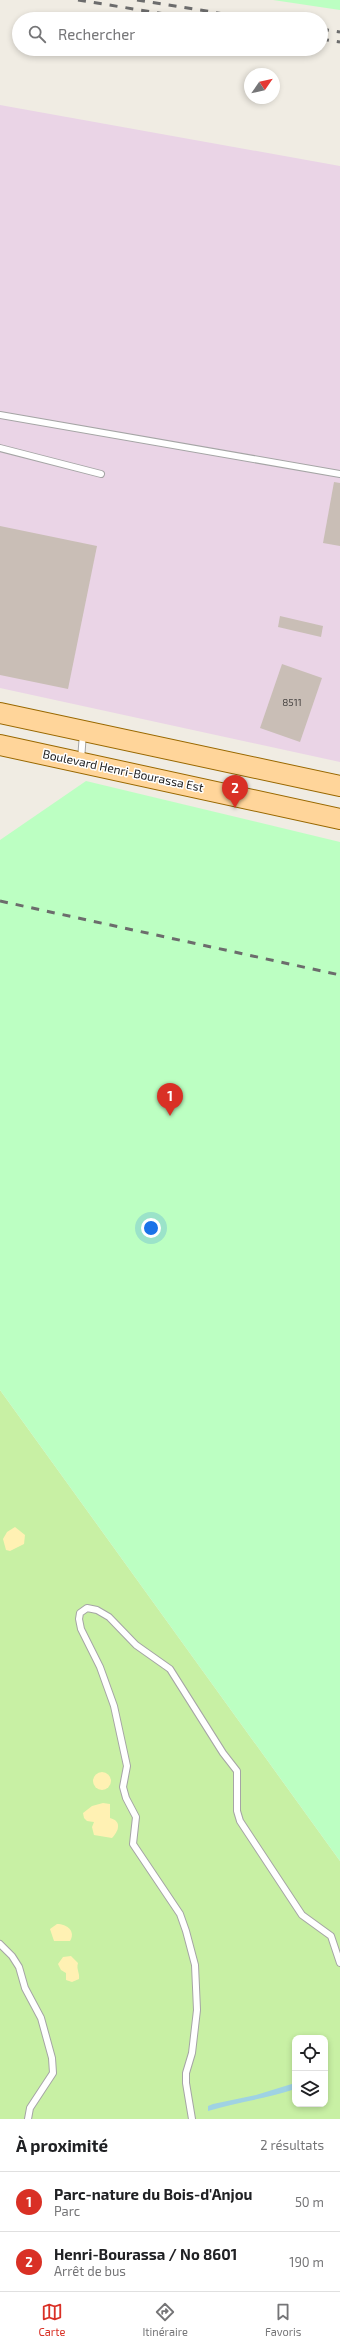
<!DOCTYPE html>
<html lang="fr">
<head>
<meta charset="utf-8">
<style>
  body { margin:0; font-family:"Exo 2",sans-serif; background:#f6f6f6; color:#202124 }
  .controls { position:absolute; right:12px; bottom:12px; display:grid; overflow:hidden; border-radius:8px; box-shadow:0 2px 6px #0003 }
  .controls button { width:36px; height:36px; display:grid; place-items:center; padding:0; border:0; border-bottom:1px solid #e0e0e0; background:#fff; color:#202124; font:20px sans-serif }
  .compass { position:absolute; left:244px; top:68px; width:36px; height:36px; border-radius:50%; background:#fff; box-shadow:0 2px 6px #0003; rotate:56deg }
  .you { position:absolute; left:151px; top:1228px; width:14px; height:14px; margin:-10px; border:3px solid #fff; border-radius:50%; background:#1a73e8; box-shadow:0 0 0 6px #1a73e833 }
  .badge { display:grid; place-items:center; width:26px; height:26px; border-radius:50%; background:#d93025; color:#fff; font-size:13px; font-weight:700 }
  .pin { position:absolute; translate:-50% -33px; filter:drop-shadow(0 1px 2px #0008) }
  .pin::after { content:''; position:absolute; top:21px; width:14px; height:12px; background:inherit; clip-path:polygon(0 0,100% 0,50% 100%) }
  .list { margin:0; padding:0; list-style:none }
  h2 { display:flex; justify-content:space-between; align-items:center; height:52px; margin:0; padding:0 16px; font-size:17px }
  h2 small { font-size:13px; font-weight:400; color:#757577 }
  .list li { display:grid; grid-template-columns:26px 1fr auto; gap:12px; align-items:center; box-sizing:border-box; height:60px; padding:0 16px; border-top:1px solid #e0e0e0 }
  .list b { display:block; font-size:15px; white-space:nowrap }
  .list p { margin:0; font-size:13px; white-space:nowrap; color:#757577 }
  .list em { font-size:13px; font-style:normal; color:#757577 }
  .icon { flex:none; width:22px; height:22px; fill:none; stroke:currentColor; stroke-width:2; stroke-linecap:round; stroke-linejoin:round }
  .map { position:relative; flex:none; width:340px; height:2119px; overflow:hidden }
  .search { position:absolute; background:#fff; box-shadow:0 2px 6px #0003; left:12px; right:12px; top:12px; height:44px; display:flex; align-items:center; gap:10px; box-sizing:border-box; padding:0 14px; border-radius:22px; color:#757577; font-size:15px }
  .sheet { height:172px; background:#fff }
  nav { display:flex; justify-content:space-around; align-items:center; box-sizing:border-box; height:56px; border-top:1px solid #e0e0e0; background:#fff; font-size:11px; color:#757577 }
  nav a { display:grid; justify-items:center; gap:2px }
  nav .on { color:#d93025 }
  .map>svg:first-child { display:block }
</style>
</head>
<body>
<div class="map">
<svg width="340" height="2119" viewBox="0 0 340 2119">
  <rect width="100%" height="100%" fill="#f0ece3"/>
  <!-- industrial -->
  <path fill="#ead4e6" d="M0 105 340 166V762L0 688Z"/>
  <!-- grass -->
  <path fill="#c8f0a4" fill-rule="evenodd" d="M0 1390 340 1861V2119H0ZM295 2038H325V2104H295Z"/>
  <!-- sand -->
  <g fill="#fff1b3">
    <path d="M15 1527 25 1535 24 1544 10 1551 6 1550 3 1539 7 1532Z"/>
    <circle cx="102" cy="1781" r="9"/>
    <path d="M103 1803 110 1804V1818C122 1821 119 1831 112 1838L94 1835 92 1827 94 1822 87 1821 84 1818 83 1813 92 1806Z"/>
    <path d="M57 1924C67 1924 76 1931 70 1941H54L50 1929Z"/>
    <path d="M71 1956 78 1963C76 1969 80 1973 79 1979L72 1982 66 1980V1973L61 1970 58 1964 63 1957Z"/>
  </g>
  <!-- park -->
  <g fill="#bcffc2">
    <path d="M273 0H340V10Z"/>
    <path d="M86 781 340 842V1861L0 1390V840Z"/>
  </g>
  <!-- water -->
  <path fill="#9fd2e3" d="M295 2083V2089C266 2099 237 2102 208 2111V2106L213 2104 256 2095Z"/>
  <!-- building -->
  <g fill="#c9beb6">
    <path d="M334 482 340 483V546L323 543Z"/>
    <path d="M0 526 97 546 68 689 0 675Z"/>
    <path d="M280 616 323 626 321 637 278 627Z"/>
    <path d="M282 664 322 678 300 742 260 728Z"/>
  </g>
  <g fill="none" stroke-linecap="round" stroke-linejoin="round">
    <defs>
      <g id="lane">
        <path d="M0 415 340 474"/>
        <path d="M0 448 101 474"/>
        <path d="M81 760 83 733"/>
        <path d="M0 1944 12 1956 19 1967 25 1988 41 2018 52 2058 53 2073 30 2108 28 2119"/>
        <path d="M192 2119 186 2083V2073L192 2053 197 2010 195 1965 186 1931 180 1914 133 1844 136 1817 126 1798 123 1787 127 1766 114 1706 100 1667 81 1629 79 1619 80 1613 87 1608 97 1610 109 1617 136 1645 170 1669 223 1753 237 1771V1811L240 1821 302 1915 331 1936 340 1963"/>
      </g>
      <g id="primary">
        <path d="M0 713 340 786"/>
        <path d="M0 745 340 819"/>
      </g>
    </defs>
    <!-- lane casing -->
    <use href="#lane" stroke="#a5a5a5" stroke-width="8"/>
    <!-- primary casing -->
    <use href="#primary" stroke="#996800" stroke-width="22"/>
    <!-- lane -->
    <use href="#lane" stroke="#fff" stroke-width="6"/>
    <!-- primary -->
    <use href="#primary" stroke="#ffd59a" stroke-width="20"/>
    <!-- rail -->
    <g stroke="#6c6c6c" stroke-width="3" stroke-dasharray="8 8" stroke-linecap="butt">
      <path d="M78 0 196 19"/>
      <path d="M137 0 256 19"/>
      <path d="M321 29 340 32"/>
      <path d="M321 39 340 42"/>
      <path d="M0 901 340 975"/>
    </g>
  </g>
  <g text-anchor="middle" stroke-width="3" stroke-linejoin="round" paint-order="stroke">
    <!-- number labels -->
    <g font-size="10" fill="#494644">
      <text x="292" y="706">8511</text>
    </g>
    <!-- street labels -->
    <g font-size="12" fill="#1e1e1e" stroke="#fff">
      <text transform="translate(123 771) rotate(12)" y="4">Boulevard Henri-Bourassa Est</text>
    </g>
  </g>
</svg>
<div class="controls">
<button><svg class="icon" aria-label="locate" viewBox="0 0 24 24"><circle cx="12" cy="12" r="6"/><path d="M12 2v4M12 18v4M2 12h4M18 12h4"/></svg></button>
<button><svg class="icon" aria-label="layers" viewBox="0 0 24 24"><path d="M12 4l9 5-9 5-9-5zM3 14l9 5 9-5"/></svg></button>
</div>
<svg class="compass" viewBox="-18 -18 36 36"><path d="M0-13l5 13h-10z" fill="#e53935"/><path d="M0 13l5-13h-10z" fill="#757577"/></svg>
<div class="you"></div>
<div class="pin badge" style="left:170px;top:1116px">1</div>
<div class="pin badge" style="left:235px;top:808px">2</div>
<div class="search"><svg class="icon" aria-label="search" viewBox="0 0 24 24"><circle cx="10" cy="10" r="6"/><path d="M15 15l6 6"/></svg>Rechercher</div>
</div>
<section class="sheet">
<h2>À proximité<small>2 résultats</small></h2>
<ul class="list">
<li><span class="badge">1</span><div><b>Parc-nature du Bois-d'Anjou</b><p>Parc</p></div><em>50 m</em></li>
<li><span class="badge">2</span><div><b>Henri-Bourassa / No 8601</b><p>Arrêt de bus</p></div><em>190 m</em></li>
</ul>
</section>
<nav>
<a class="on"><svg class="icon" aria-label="map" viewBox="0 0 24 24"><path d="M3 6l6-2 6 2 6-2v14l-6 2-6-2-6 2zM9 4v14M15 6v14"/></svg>Carte</a>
<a><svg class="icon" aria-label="directions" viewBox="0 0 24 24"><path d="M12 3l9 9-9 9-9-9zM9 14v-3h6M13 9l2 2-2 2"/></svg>Itinéraire</a>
<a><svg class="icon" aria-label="saved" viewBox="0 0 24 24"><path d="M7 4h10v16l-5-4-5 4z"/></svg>Favoris</a>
</nav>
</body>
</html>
